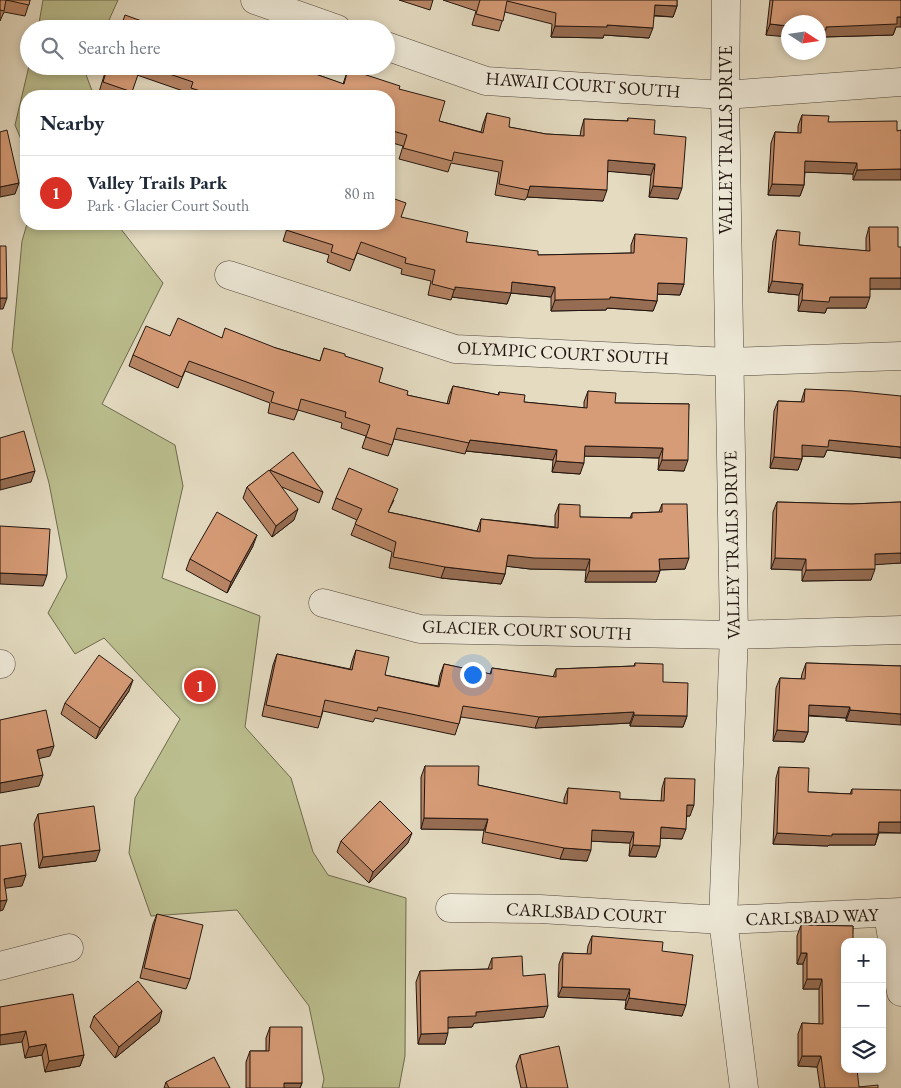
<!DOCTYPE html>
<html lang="en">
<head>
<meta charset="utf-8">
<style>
  body { margin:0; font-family:"EB Garamond",serif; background:#f6f6f7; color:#1f2937 }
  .controls { position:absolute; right:15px; bottom:15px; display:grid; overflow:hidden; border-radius:10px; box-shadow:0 2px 8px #0003 }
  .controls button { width:45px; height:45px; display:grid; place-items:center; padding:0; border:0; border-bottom:1px solid #e0e1e3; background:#fff; color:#1f2937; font:25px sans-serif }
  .compass { position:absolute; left:781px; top:15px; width:45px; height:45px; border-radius:50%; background:#fff; box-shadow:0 2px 8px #0003; rotate:102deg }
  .you { position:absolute; left:472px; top:674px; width:18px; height:18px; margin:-12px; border:4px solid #fff; border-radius:50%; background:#1a73e8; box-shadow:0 0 0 8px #1a73e833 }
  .badge { display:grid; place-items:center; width:32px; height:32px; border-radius:50%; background:#d93025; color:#fff; font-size:16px; font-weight:700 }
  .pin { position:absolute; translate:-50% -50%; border:2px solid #fff; box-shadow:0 1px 5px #0006 }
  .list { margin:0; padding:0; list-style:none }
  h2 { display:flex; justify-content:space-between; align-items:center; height:65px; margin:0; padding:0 20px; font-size:21px }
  h2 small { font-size:16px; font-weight:400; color:#747a83 }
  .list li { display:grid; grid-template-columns:32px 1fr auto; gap:15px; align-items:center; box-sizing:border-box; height:75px; padding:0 20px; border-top:1px solid #e0e1e3 }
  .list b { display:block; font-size:19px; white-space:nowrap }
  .list p { margin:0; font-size:16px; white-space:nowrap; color:#747a83 }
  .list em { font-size:16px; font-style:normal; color:#747a83 }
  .icon { flex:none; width:28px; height:28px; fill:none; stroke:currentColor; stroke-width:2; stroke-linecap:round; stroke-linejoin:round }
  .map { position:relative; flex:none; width:901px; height:1088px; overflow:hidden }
  .search { position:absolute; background:#fff; box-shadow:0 2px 8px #0003; left:20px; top:20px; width:375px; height:55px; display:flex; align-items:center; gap:12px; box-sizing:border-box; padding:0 18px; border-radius:28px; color:#747a83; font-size:19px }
  .panel { position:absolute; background:#fff; box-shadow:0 2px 8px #0003; left:20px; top:90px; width:375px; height:140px; border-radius:20px }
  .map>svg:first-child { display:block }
</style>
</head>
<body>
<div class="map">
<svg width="901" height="1088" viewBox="0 0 901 1088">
  <rect width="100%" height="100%" fill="#e4dbc1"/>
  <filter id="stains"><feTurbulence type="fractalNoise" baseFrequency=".004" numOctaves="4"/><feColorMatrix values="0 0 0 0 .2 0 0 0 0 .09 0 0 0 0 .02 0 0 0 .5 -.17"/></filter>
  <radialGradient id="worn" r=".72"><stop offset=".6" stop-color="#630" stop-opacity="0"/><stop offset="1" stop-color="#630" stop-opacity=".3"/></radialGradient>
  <!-- green -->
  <g fill="#bbbe8e" stroke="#6e6a4e">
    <path d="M43 0H118L105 29H38Z"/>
    <path d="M29 66H88L85 72 94 96H26V151L15 125Z"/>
    <path d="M27 224H117L163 283 102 404 175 445 183 486 162 578 260 616 245 727 291 778 313 852 328 875 406 898 405 1056 399 1088H322L324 1079 309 1006 237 910 151 916 129 853 135 798 180 719 104 638 75 654 48 613 67 577 49 483 12 350 22 241Z"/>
  </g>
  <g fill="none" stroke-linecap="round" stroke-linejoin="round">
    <defs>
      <g id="minor">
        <path d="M255 0 337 29"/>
        <path d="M726 0 725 95 734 635 723 920 744 1088"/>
        <path d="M386 46 486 81 725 95 901 82"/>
        <path d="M229 275 455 349 729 362 901 356"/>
        <path d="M323 603 420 629 734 635 901 630"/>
        <path d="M0 664H1"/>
        <path d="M450 908 540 909 723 920 901 912"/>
        <path d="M888 914 901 992"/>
        <path d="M0 966 69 948"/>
      </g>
    </defs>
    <!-- minor casing -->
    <use href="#minor" stroke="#52463c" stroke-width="29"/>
    <!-- minor -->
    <use href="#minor" stroke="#ede8d7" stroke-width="28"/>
  </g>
  <!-- wall -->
  <g fill="#b88666" stroke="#22150f">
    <path d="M0 0H30L25 16 4 12 0 21Z"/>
    <path d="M399 0H433L430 10Z"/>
    <path d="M443 0H677V6L673 17 654 16 649 38 604 35 603 38 551 37 552 24 505 12 499 31 472 25 476 11Z"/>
    <path d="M770 0H901L896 27 893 35 823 37 822 41H818V22L766 35Z"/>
    <path d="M107 66H306L304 70 343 84 348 69 399 89 439 121 481 132 483 124 487 113 509 127 546 134 580 136 581 130 584 119 627 121 628 118 654 134 678 199 649 197 651 175 608 171 603 201 527 197 525 200 495 195 499 172 451 163 448 172 399 159 403 146 389 142V96H188L189 93 137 75 130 96H110L99 92Z"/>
    <path d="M802 115 828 122 897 131 853 180V174L805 172 804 185 800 196 768 195 771 143 775 132 798 133V126Z"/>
    <path d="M401 217 466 242 538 255 631 253V245L635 234 684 284 680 295 657 294V301L653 311 607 308 606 310 551 311V297L511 293 507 304 452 297 451 300 428 295 431 281 401 274 402 269 357 253 350 271 327 262 329 255 283 241 288 225 284 224H389Z"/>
    <path d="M127 224H136L129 228Z"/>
    <path d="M160 224H169L163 228Z"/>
    <path d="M869 227 898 247 901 289H870L866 308H827L825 313 798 311 799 295 768 292 773 241 777 230 799 245 866 251V238Z"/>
    <path d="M170 336 222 338 276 348 320 361 324 348 345 356 379 382 407 395 447 404 449 396 453 386 498 395 499 392 524 402 584 408V402L588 391 615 403 689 404 684 471 658 470 659 458 584 456 580 474 552 472 553 460 466 451 465 454 394 439 388 456 362 448 366 436 341 428 342 423 298 410 294 420 268 413 270 403 185 371 178 388 129 366 133 355Z"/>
    <path d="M805 389 901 458 827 450 824 457 802 456V459L798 470 770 468 774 411 778 401 801 402Z"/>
    <path d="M270 470 323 492 319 503 282 487 294 520 272 537 243 498 247 487 269 471Z"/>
    <path d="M336 498 394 500 388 512 477 531 481 519 555 527V515L559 504 580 517 630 518 632 513 659 512 662 504 685 569 660 570 656 582H585L586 570 530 569 506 566 505 574 501 584 441 578 389 568 392 552 351 535 357 520 332 509Z"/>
    <path d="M777 502 851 504 901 502V563L875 564 871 580 802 581V570L771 569 773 512Z"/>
    <path d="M253 546 227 593 186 570 190 559Z"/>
    <path d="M356 650 385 675 438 686 440 675 444 664 490 674 492 668 553 677 556 669 634 666 635 663 663 682 687 716 683 727 630 726V723L535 728 461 717 455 735 375 718 373 722 323 711 318 728 262 716 273 665 277 654 350 669 352 661Z"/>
    <path d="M806 663 901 666 846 721V718L808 716V732L804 742 773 741 776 688 780 678 801 679 802 674Z"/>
    <path d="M129 691 96 739 61 714 65 703Z"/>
    <path d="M425 766 478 785 564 804V799L568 788 620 799 661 801 662 788 665 778 690 816H687L682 839 660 838 656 857 629 856 630 843 591 841 587 861 560 859 482 843 484 830 421 829V777Z"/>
    <path d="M779 767 808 792 850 794 852 789 901 833H879L875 845H829L828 846 773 844 776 778Z"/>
    <path d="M38 814 96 861 39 868 34 824Z"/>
    <path d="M341 841 408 843 369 883 337 852Z"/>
    <path d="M157 914 190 979 186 989 140 978 153 924Z"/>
    <path d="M801 925 853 926 845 1069 859 1087 878 1088H820L817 1067 798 1066V1034L802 1023 819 1024V989H803V964H797V936Z"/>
    <path d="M592 936 662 951 682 1016 625 1009 626 1000 558 997 559 964 563 953 587 954 588 946Z"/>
    <path d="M492 958 523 976 544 1017 474 1023 472 1027 448 1028 445 1044H418L416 982 420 971 488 969Z"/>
    <path d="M0 1007 84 1055 80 1066 45 1072 42 1055 25 1058 22 1042Z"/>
    <path d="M94 1016 159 1022 115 1058 90 1027Z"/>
    <path d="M270 1027 302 1083 300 1088H246V1062L250 1051H266V1038Z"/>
    <path d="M520 1055 568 1088H521L516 1066Z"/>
    <path d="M166 1082 230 1088H164Z"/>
  </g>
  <!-- shaded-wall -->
  <g fill="#966d53" stroke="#22150f">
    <path d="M655 5 677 6 673 17 651 15Z"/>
    <path d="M897 17H901V27H896L893 35 823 37 822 41H818V29L826 27Z"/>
    <path d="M770 24 788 26V37L766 35Z"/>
    <path d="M607 25 653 28 649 38 604 35 603 38 551 37 555 26Z"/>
    <path d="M608 160 655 164 651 175 604 171Z"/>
    <path d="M805 161 857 163 853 174 801 172Z"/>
    <path d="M901 169V180H853L857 170Z"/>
    <path d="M19 183 15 194 0 197V187Z"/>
    <path d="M772 184 804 185 800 196 768 195Z"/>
    <path d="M530 186 607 190 603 201 527 197Z"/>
    <path d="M653 186 682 188 678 199 649 197Z"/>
    <path d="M131 224H136L129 228Z"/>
    <path d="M164 224H169L163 228Z"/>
    <path d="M870 278H901V289H866Z"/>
    <path d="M772 281 803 284 799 295 768 292Z"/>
    <path d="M512 282 555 287 551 297 511 293 507 304 452 297 455 287Z"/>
    <path d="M658 283 684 284 680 295 654 294Z"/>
    <path d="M610 297 657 301 653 311 607 308 606 310 551 311 555 300Z"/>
    <path d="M830 297H870L866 308H827L825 313 798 311 802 300Z"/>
    <path d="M0 298H7L3 309H0Z"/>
    <path d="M470 440 557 450 553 460 466 451Z"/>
    <path d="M829 440 901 447V458L827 450 824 457 799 456 802 445Z"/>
    <path d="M585 446 663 448 659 458 581 456Z"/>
    <path d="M774 457 802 459 798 470 770 468Z"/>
    <path d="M662 460H688L684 471 658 470Z"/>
    <path d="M556 461 584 463 580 474 552 472Z"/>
    <path d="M35 471 31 482 0 490V480Z"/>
    <path d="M298 509 294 520 272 537 276 526Z"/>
    <path d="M257 535 253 546 227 593 231 582Z"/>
    <path d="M901 553V563L871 565 875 554Z"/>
    <path d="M508 555 590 559 586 570 530 569 504 566Z"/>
    <path d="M689 558 685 569 655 570 659 559Z"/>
    <path d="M775 558 806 559 802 570 771 569Z"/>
    <path d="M445 567 505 574 501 584 441 578Z"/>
    <path d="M875 569 871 580 802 581 806 570Z"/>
    <path d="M589 571H660L656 582H585Z"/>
    <path d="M0 573 47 575 43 586 0 584Z"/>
    <path d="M133 680 129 691 96 739 100 728Z"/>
    <path d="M809 705 850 707 846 718 805 715Z"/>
    <path d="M850 710 901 714V725L846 721Z"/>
    <path d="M634 712 630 723 535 728 539 717Z"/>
    <path d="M634 715 687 716 683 727 630 726Z"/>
    <path d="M777 730 808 732 804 742 773 741Z"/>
    <path d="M54 746 50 756 33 760 37 750Z"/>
    <path d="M43 775 39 786 0 793V783Z"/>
    <path d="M687 805H694L690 816H683Z"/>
    <path d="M424 818 488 819 484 830 421 829Z"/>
    <path d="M879 822H901V833L875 832Z"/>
    <path d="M661 827 686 829 682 839 657 838Z"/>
    <path d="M592 830 634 832 630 843 588 841Z"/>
    <path d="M412 833 408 843 369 883 373 872Z"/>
    <path d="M777 833 832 834H878L875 845H829L828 846 773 844Z"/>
    <path d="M633 845 660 846 656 857 629 856Z"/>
    <path d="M564 848 591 850 587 861 560 859Z"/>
    <path d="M100 850 96 861 39 868 43 857Z"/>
    <path d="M26 875 22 886 0 889 4 879Z"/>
    <path d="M7 900 3 910 0 911V901Z"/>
    <path d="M801 953H807L803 964H797Z"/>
    <path d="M807 979H822L819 989H803Z"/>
    <path d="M562 987 630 989 626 1000 558 997Z"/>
    <path d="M629 998 686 1005 682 1016 625 1009Z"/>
    <path d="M548 1006 544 1017 474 1023 472 1027 444 1028 448 1017 476 1012Z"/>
    <path d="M162 1011 159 1022 115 1058 119 1047Z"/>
    <path d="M26 1031 22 1042 0 1045V1035Z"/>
    <path d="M448 1033 445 1044H418L421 1034Z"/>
    <path d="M46 1044 42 1055 25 1058 29 1047Z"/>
    <path d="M84 1055 80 1066 45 1072 49 1061Z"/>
    <path d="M802 1056H821L817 1067 798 1066Z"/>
    <path d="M284 1083H302L300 1088H282Z"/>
  </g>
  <!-- building -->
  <g fill="#d69c77" stroke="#22150f">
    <path d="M0 0H30L29 5 6 0 4 11 0 10Z"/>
    <path d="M480 0H677V6L655 5 653 28 607 25V27L555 26 556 13 507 1 503 21 476 14Z"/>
    <path d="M773 0H901V17H897V24L826 27V30L818 29V22H788V26L770 24Z"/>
    <path d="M125 15 164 29H120Z"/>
    <path d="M108 66H141L132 92 103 82Z"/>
    <path d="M146 66H306L304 70 344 84 348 69 400 86 399 89 445 101 439 121 483 133 487 113 510 118 509 127 546 134 584 136V119L628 121V118L655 120 654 134 686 137 682 188 653 186 655 164 608 160 607 190 530 186 529 190 499 184 503 161 454 152 452 161 403 148 407 135 389 130V96H262L247 91 245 96H216L191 88 193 82Z"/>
    <path d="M802 115 829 116 828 122 897 121V131L901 130V169L857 170V163L805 161 804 185 772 184 775 132 801 133Z"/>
    <path d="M7 130 19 183 0 187V132Z"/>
    <path d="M389 197 406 203 401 217 468 232 466 242 538 251V255L634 253 635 234 687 238 684 284 658 283 657 301 610 297V299L555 300V287L512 282 511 293 455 287V290L432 284 435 270 405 263 406 258 361 242 354 260 331 252 333 245 286 230 289 224H389Z"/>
    <path d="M869 227H898V247H901V278H870V297H830L829 302 802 300 803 284 772 281 777 230 800 232 799 245 870 251Z"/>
    <path d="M0 246H6L7 298H0Z"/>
    <path d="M178 318 222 338 225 328 276 348 320 361 324 348 345 354V356L383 368 379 382 408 391 407 395 449 404 453 386 499 395V392L525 395 524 402 587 408 588 391 616 393 615 403 689 404 688 460H662L663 448 585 446 584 463 556 461 557 450 470 440 469 443 397 428 392 445 366 437 370 425 345 417 346 412 301 399 298 410 271 402 274 392 189 361 182 377 133 355 146 326 170 336Z"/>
    <path d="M805 389 851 391 901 396V447L829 440 828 447 802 445V459L774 457 778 401 804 402Z"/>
    <path d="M24 431 35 471 0 480V438Z"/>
    <path d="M293 452 323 492 270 470Z"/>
    <path d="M349 468 398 489 388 512 480 532 481 519 558 528 559 504 580 505V517L632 518V513L662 512V504H687L689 558 659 559 660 571H589L590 559 534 558 508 555 505 574 445 567 393 557 396 542 355 524 362 509 336 498Z"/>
    <path d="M269 470 298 509 276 526 247 487Z"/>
    <path d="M777 502 851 504 901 502V553L875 554V569L806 570V559L775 558Z"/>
    <path d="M217 512 257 535 231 582 190 559Z"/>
    <path d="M0 526 50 529 47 575 0 573Z"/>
    <path d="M356 650 389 657 385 675 439 687 444 664 491 674 492 668 556 677V669L635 666V663L663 664V682L688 683 687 716 634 715V712L539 717 463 706 459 724 378 707 377 711 325 700 321 717 266 705 277 654 352 670Z"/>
    <path d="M99 655 133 680 100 728 65 703Z"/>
    <path d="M806 663 901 666V714L850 710V707L809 705 808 732 777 730 780 678 805 679Z"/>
    <path d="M46 710 54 746 37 750 43 775 0 783V720Z"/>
    <path d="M425 766H479L478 785 567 804 568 788 620 792V799L664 801 665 778 695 779 694 805H687L686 829 661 827 660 846 633 845 634 832 592 830 591 850 564 848 485 832 488 819 424 818Z"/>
    <path d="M779 767 809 768 808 792 852 794V789L901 790V822H879L878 834H832V836L777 833Z"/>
    <path d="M380 801 412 833 373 872 341 841Z"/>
    <path d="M94 806 100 850 43 857 38 814Z"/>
    <path d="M21 843 26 875 4 879 7 900 0 901V846Z"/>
    <path d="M157 914 203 925 190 979 144 968Z"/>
    <path d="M801 925 853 926V942H845V1069H857L859 1087 878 1085V1088H825L821 1056H802V1023L823 1024 822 979H807V953H801Z"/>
    <path d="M592 936 663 942 662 951 693 955 686 1005 629 998 630 989 562 987 563 953 591 954Z"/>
    <path d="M522 956 523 976 545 974 548 1006 476 1012V1016L448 1017V1033L421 1034 420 971 492 969V958Z"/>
    <path d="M138 981 162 1011 119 1047 94 1016Z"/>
    <path d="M73 994 84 1055 49 1061 46 1044 29 1047 26 1031 0 1035V1007Z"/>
    <path d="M270 1027H302V1083H284V1088H250V1051H269Z"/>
    <path d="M559 1046 568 1088H527L520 1055Z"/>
    <path d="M214 1057 230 1088H169L166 1082Z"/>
  </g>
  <g text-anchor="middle" stroke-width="4.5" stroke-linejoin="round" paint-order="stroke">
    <!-- street labels -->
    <g font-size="18" fill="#22150f" stroke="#ede8d7">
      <text transform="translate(583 85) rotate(4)" y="6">HAWAII COURT SOUTH</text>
      <text transform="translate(726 140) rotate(-90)" y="6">VALLEY TRAILS DRIVE</text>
      <text transform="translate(563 353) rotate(3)" y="6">OLYMPIC COURT SOUTH</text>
      <text transform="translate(732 545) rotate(-91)" y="6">VALLEY TRAILS DRIVE</text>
      <text transform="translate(527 630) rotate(2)" y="6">GLACIER COURT SOUTH</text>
      <text transform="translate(586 913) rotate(3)" y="6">CARLSBAD COURT</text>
      <text transform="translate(812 917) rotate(-2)" y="6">CARLSBAD WAY</text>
    </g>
  </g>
  <rect width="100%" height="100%" filter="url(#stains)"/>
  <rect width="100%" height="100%" fill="url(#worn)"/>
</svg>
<div class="controls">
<button>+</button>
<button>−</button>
<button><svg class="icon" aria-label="layers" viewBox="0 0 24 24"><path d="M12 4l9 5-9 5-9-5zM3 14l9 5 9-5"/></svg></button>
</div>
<svg class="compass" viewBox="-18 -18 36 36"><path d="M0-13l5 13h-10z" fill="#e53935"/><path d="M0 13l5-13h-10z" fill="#747a83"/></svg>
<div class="you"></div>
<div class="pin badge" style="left:200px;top:686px">1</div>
<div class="search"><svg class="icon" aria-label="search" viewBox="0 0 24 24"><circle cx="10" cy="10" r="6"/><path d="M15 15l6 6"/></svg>Search here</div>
<section class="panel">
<h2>Nearby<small></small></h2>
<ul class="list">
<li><span class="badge">1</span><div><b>Valley Trails Park</b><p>Park · Glacier Court South</p></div><em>80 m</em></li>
</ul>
</section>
</div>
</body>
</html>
